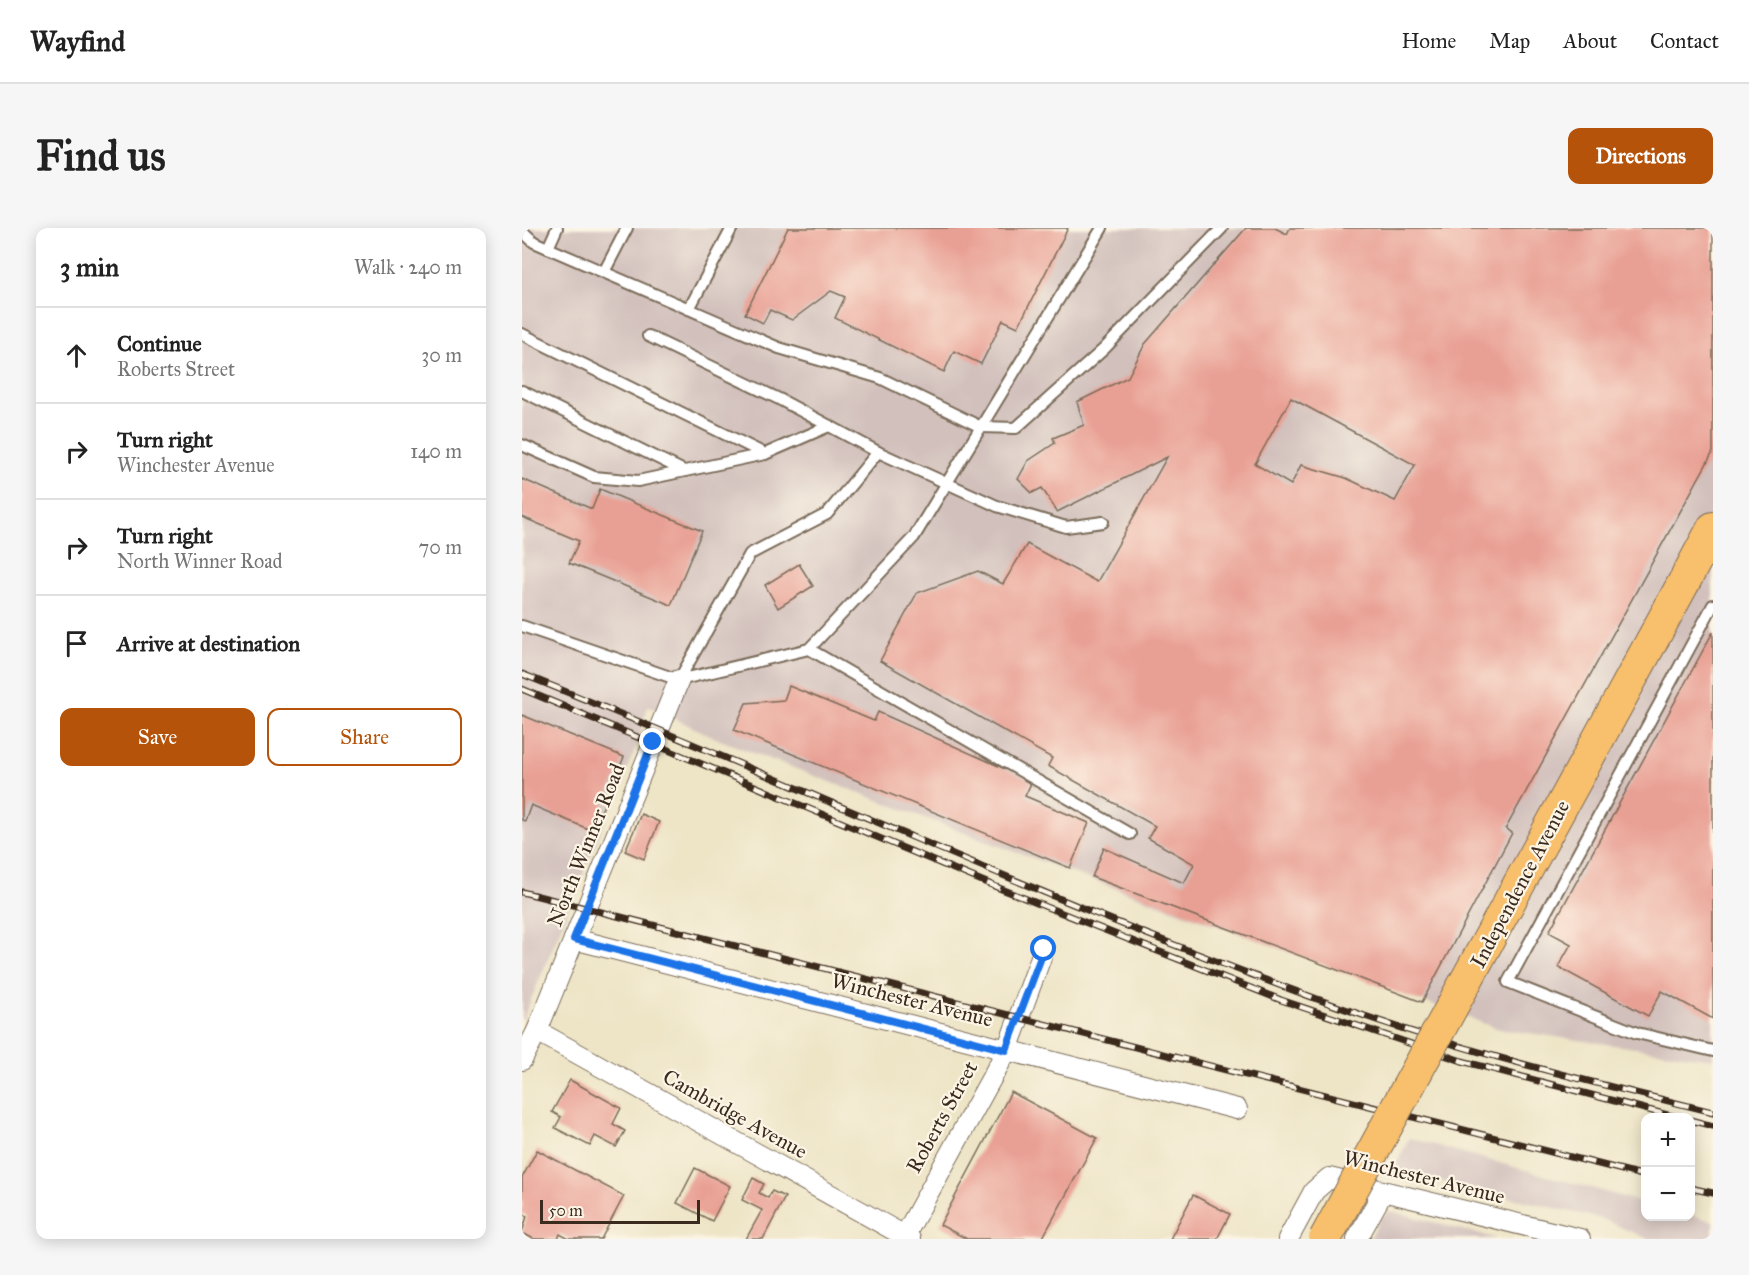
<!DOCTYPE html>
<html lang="en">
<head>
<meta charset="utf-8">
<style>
  body { margin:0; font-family:"IM FELL Great Primer",serif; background:#f6f6f6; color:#222 }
  .controls { position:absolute; right:18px; bottom:18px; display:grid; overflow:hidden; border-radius:12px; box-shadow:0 3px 15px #0003 }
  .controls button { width:54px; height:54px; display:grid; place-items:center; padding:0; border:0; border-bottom:2px solid #e0e0e0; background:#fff; color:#222; font:30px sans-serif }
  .scale { position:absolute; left:18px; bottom:15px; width:160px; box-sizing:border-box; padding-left:6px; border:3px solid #3b2a1e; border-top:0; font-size:16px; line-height:21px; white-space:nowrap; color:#3b2a1e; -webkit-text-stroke:4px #fcf5e5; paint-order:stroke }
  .stop { position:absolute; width:18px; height:18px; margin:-14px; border:4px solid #1a73e8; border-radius:50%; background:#fff }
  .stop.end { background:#1a73e8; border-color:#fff; box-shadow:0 2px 6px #0008 }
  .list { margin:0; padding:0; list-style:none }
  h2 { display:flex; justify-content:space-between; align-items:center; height:78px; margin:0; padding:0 24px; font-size:26px }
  h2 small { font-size:20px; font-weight:400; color:#767676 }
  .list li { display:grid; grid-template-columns:39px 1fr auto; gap:18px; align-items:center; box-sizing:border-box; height:96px; padding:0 24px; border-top:2px solid #e0e0e0 }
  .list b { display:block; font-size:22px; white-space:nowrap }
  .list p { margin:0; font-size:20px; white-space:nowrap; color:#767676 }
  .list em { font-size:20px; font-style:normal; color:#767676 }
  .actions { display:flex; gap:12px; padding:18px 24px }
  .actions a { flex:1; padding:14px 0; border:2px solid #b45309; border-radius:12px; text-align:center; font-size:21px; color:#b45309 }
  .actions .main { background:#b45309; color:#fff }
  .icon { flex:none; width:33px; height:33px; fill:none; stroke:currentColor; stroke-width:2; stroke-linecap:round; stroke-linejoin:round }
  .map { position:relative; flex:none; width:1191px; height:1011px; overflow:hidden; border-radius:12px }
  header { display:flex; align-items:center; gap:36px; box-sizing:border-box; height:84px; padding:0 30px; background:#fff; border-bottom:2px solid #e0e0e0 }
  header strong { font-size:28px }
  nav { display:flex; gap:33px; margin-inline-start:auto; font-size:21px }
  .intro { display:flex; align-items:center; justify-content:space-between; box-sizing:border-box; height:144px; padding:0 36px }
  h1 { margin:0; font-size:42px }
  .button { padding:15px 27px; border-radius:12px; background:#b45309; color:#fff; font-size:21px; font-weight:700 }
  main { display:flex; gap:36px; padding:0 36px }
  aside { flex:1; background:#fff; border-radius:12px; box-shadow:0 3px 15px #0003 }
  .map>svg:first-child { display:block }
</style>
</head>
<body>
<header>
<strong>Wayfind</strong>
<nav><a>Home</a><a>Map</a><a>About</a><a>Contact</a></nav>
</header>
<div class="intro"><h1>Find us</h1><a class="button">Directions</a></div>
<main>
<aside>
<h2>3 min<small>Walk · 240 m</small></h2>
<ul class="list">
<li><svg class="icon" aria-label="ahead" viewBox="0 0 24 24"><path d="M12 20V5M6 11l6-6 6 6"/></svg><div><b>Continue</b><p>Roberts Street</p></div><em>30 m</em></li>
<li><svg class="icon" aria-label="right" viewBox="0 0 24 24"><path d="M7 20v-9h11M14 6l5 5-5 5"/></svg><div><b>Turn right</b><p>Winchester Avenue</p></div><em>140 m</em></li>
<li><svg class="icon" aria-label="right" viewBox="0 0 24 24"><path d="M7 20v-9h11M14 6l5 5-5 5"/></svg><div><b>Turn right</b><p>North Winner Road</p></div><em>70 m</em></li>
<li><svg class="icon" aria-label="arrive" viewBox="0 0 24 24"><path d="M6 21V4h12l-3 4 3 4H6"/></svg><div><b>Arrive at destination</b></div></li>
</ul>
<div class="actions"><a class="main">Save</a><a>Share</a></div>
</aside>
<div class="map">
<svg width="1191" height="1011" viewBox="0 0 1191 1011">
  <rect width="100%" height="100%" fill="#fcf5e5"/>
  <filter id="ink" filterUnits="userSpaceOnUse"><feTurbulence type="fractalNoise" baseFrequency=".0167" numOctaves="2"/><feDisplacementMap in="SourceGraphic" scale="12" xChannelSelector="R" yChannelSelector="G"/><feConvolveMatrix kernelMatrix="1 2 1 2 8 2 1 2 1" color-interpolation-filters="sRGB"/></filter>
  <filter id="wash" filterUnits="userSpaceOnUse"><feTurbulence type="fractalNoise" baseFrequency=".008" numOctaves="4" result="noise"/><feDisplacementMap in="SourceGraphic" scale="24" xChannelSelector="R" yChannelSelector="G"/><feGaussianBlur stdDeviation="1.35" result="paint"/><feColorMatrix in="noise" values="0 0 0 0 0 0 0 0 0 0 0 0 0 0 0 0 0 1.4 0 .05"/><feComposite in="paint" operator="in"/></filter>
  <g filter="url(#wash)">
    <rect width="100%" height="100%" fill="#eee5c7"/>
    <!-- industrial -->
    <g fill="#d1c0bc">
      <path d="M0 0H1191V831L977 801 472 616 198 512 126 478 111 526 0 793Z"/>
      <path d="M887 910 1123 975 1124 988 1169 987 1191 993V1011H1126L1080 991 871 942Z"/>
      <path d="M868 983 976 1011H848L859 990Z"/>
    </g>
    <g id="blocks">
      <!-- building -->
      <g fill="#e9a094" fill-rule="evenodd">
        <path d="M266 0H546L496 99 481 92 459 136 432 123 422 144 313 90 323 69 309 63 270 92 248 82 241 95 223 86Z"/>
        <path d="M724 0H753L765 6 768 0H1191V224L984 600 990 605 900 774 570 649 582 620 662 655 672 636 626 610 633 598 526 538 530 530 358 433 395 365 456 343 481 356 505 316 575 354 645 229 535 284 520 260 510 265 496 251 506 233 533 215 531 210 562 197 555 174 606 149 623 116ZM769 170 893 237 873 273 824 250 779 237 769 257 733 236Z"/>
        <path d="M0 251 70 281 78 261 180 303 149 377 47 335 57 313 0 289Z"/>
        <path d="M277 336 291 358 256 380 243 357Z"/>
        <path d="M1191 404V791L1140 763 1126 788 1036 739 1049 716 1027 704Z"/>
        <path d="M267 458 352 493 356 484 510 553 503 568 567 595 548 640 212 502 224 475 262 472Z"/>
        <path d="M0 487 102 529 71 603 9 577 3 593 0 592Z"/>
        <path d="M119 586 137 594 122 631 103 623Z"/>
        <path d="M48 852 99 880 91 896 103 903 94 919 73 908 68 918 33 900 39 889 30 884Z"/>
        <path d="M489 864 575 910 520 1011H445L418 997Z"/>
        <path d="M15 922 102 968 79 1011H47L38 1006 36 1011H12L0 1005 5 988 0 985V950Z"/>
        <path d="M173 940 208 958 190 993 155 975Z"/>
        <path d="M231 950 242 956 237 965 246 970 250 963 263 969 241 1011H224L240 982 220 972Z"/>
        <path d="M671 967 708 986 695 1011H648Z"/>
      </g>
    </g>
  </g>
  <g filter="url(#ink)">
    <use href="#blocks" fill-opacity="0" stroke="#7a6b59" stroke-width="1.5"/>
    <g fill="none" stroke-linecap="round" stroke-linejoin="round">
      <defs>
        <g id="lane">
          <path d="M0 3 12 14 257 120 358 150 459 199 494 200 582 121 700 0"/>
          <path d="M26 20 35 0"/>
          <path d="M82 44 105 0"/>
          <path d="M167 81 210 0"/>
          <path d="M0 106 243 226"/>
          <path d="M126 108 257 171 356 224 475 278 544 299 581 294"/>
          <path d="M0 163 162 243"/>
          <path d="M0 217 72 249 116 253 243 226 307 198"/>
          <path d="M1191 377 986 754 1115 805 1191 823"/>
          <path d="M0 398 157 452 287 421 392 309 580 0"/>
          <path d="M287 421 608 606"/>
          <path d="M157 452 228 326 305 286 356 224"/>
        </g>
        <g id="street">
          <path d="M52 711 715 881"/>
          <path d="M15 803 388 1011"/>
          <path d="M0 832 15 803 157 452"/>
          <path d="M381 1011 485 822 522 721"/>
          <path d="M766 1011 792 963 807 950 1058 1011"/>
          <path d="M835 1011 861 964"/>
        </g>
        <path id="primary" d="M1162 354 1191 300"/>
      </defs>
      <!-- lane casing -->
      <use href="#lane" stroke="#7a6b59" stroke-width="14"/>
      <!-- street casing -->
      <use href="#street" stroke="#7a6b59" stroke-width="22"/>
      <!-- primary casing -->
      <use href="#primary" stroke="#7a6b59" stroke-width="34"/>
      <!-- lane -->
      <use href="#lane" stroke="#fff" stroke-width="10"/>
      <!-- street -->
      <use href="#street" stroke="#fff" stroke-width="20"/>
      <!-- primary -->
      <use href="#primary" stroke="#f8bf6c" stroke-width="32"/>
      <defs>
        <g id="rail">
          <path d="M0 446C281 558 555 687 840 787 955 827 1073 855 1191 884"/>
          <path d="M0 461 477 660 759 772 940 833 1157 890"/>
          <path d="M0 664 1124 948"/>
          <path d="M1168 892 1191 898"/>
          <path d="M1168 960 1191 965"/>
        </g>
      </defs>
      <!-- rail casing -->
      <use href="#rail" stroke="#3b2a1e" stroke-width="7"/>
      <!-- rail -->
      <use href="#rail" stroke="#fcf5e5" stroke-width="4.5" stroke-dasharray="14" stroke-linecap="butt"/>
      <defs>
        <path id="primary-bridge" d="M803 1011 1162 354"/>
      </defs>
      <!-- primary-bridge casing -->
      <use href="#primary-bridge" stroke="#7a6b59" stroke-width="34" stroke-linecap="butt"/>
      <!-- primary-bridge -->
      <use href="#primary-bridge" stroke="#f8bf6c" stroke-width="32"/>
    </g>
  </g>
  <g fill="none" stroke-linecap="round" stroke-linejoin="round" filter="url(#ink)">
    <!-- route -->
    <path stroke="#1a73e8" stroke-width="8" d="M131 514 52 711 484 822 522 721"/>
  </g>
  <g text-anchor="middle" stroke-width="4.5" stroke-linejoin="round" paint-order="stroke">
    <!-- street labels -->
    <g font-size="21" fill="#3b2a1e" stroke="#fcf5e5">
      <text transform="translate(64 617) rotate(-68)" y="7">North Winner Road</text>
      <text transform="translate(998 656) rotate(-62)" y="7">Independence Avenue</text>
      <text transform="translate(390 772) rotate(14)" y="7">Winchester Avenue</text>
      <text transform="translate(213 886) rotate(29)" y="7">Cambridge Avenue</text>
      <text transform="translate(420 889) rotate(-61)" y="7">Roberts Street</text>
      <text transform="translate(902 949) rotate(14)" y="7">Winchester Avenue</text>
    </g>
  </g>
</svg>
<div class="controls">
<button>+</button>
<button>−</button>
</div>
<div class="scale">50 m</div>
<div class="stop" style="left:522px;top:721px"></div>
<div class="stop end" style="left:131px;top:514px"></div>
</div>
</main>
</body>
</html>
